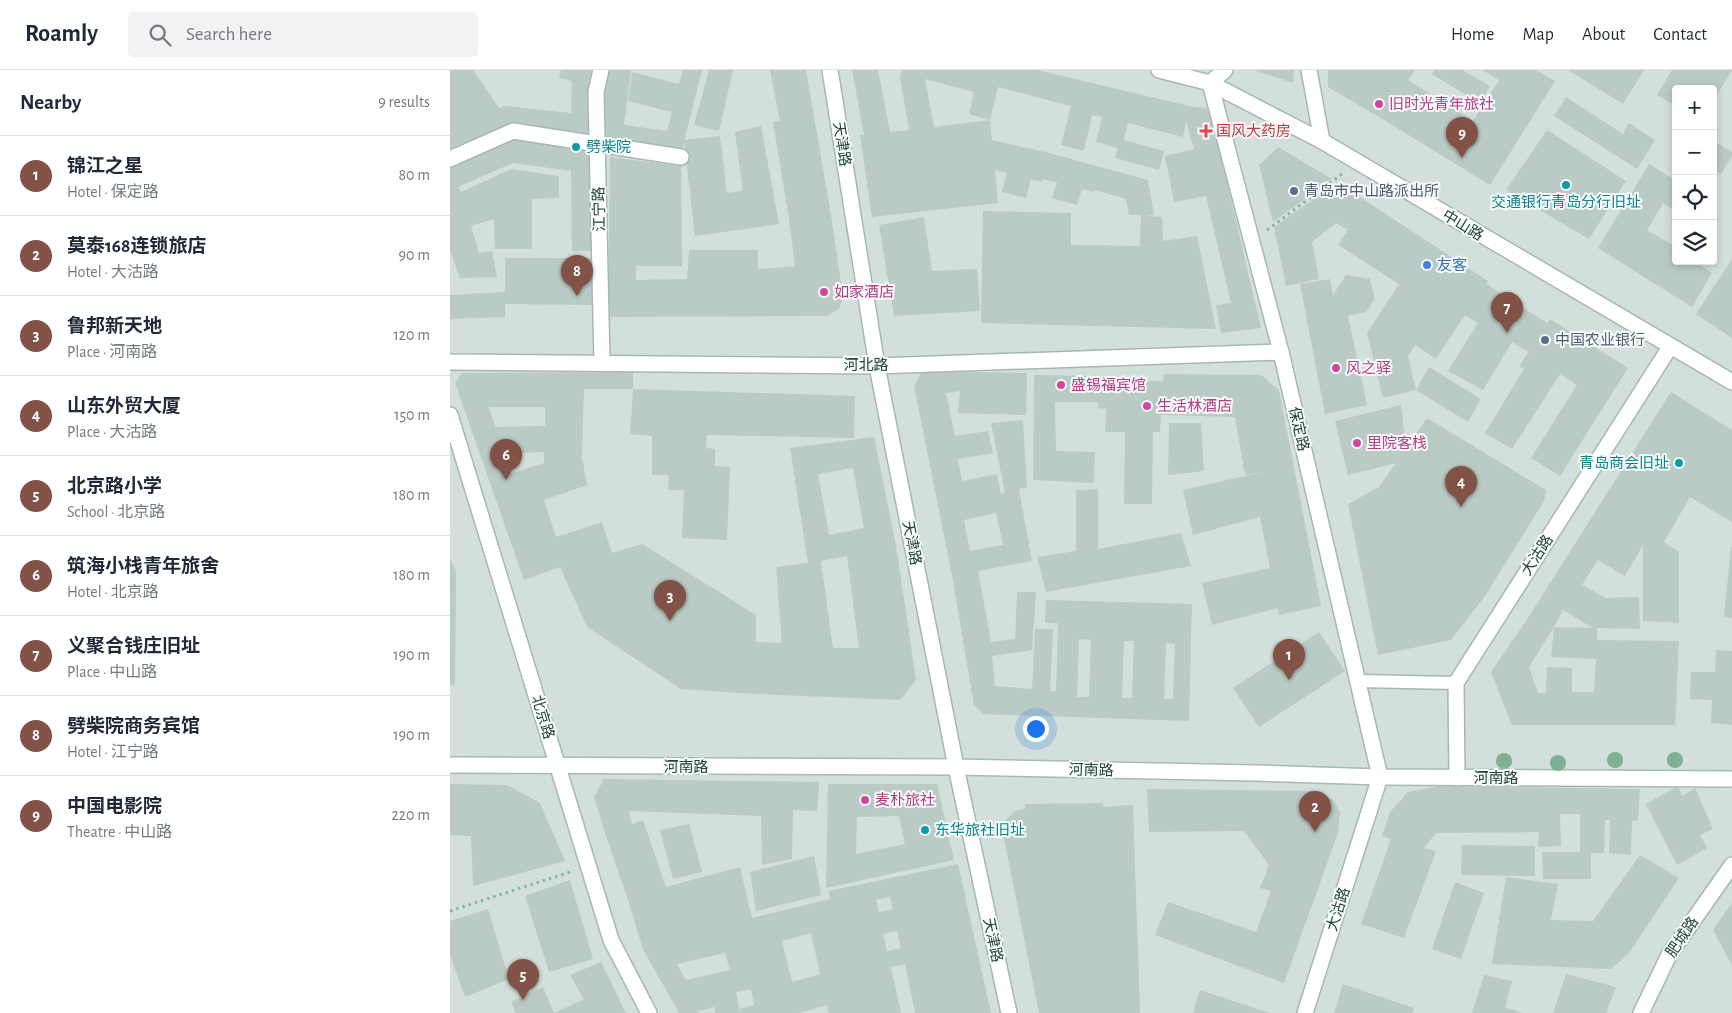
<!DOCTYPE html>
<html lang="en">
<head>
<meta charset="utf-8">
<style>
  body { margin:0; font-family:"Alegreya Sans","Noto Sans SC",sans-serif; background:#f2f2f3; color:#1f2937 }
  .controls { position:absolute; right:15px; top:15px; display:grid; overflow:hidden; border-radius:5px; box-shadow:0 2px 8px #0003 }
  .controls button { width:45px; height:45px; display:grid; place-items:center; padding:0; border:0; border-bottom:1px solid #e0e1e3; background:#fff; color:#1f2937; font:25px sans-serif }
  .you { position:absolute; left:585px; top:658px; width:18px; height:18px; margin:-12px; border:4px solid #fff; border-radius:50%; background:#1a73e8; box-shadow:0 0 0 8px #1a73e833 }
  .badge { display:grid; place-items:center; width:32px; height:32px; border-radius:50%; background:#825246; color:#fff; font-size:16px; font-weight:700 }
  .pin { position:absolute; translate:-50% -41px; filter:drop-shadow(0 1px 2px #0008) }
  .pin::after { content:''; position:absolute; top:26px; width:18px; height:15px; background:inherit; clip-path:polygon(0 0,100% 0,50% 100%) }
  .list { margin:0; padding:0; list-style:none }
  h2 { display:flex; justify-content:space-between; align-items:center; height:65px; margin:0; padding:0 20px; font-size:21px }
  h2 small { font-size:16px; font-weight:400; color:#747a83 }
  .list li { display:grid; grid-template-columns:32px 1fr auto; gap:15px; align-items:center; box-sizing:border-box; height:80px; padding:0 20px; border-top:1px solid #e0e1e3 }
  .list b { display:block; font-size:19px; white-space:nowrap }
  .list p { margin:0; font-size:16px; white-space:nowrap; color:#747a83 }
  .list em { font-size:16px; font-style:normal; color:#747a83 }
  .icon { flex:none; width:28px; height:28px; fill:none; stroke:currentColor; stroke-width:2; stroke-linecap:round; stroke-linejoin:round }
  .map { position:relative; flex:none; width:1282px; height:943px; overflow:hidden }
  header { display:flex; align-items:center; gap:30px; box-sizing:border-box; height:70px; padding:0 25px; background:#fff; border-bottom:1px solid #e0e1e3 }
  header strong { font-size:24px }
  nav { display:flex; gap:28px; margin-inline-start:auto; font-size:18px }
  .search { width:350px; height:45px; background:#f2f2f3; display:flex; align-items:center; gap:12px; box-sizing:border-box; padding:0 18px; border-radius:5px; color:#747a83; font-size:19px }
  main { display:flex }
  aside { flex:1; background:#fff }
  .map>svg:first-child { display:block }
</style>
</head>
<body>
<header>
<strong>Roamly</strong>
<div class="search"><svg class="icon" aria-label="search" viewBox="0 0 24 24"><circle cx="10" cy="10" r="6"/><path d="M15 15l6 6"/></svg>Search here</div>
<nav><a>Home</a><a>Map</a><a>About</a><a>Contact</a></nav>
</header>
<main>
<aside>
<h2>Nearby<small>9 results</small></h2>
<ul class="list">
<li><span class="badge">1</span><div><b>锦江之星</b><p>Hotel · 保定路</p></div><em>80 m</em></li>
<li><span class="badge">2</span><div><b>莫泰168连锁旅店</b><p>Hotel · 大沽路</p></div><em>90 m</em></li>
<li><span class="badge">3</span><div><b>鲁邦新天地</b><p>Place · 河南路</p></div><em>120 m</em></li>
<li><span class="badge">4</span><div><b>山东外贸大厦</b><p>Place · 大沽路</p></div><em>150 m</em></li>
<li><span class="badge">5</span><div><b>北京路小学</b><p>School · 北京路</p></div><em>180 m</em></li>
<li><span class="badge">6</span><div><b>筑海小栈青年旅舍</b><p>Hotel · 北京路</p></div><em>180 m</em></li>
<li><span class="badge">7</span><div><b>义聚合钱庄旧址</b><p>Place · 中山路</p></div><em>190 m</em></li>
<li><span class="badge">8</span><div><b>劈柴院商务宾馆</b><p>Hotel · 江宁路</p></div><em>190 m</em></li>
<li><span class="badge">9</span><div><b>中国电影院</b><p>Theatre · 中山路</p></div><em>220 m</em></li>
</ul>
</aside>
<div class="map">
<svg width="1282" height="943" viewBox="0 0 1282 943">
  <rect width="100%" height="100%" fill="#e5efeb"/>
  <!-- built -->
  <path fill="#d3dfda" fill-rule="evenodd" d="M0 0H1282V943H0ZM1226 19H1263V191H1226Z"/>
  <!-- building -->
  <g fill="#bacac4" fill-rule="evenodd">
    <path d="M0 0H23L49 38 55 36 121 43 122 11 109 8 111 0H144L141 14 139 60 133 67 57 57 0 81Z"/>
    <path d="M156 0H181L174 55 217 61 222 42 178 31 182 2 229 14 233 0H252L232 80 151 69 152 18Z"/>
    <path d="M259 0H283L269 61 244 55Z"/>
    <path d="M320 0H356L381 145 393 227 389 239 377 246 158 247 160 87 231 96 232 196H186V210L237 209 239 180H308V199L345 196 339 149 323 52 330 51Z"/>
    <path d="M402 0H428L440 62 459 60 450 7 452 0H587L739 36 760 39 811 258 771 263 766 235 781 233 756 126 724 132 715 86 744 79 736 51 733 67 678 53 674 70 714 81 709 100 665 88 668 78 646 72 652 47 642 45 634 81 611 75 621 36 548 17 540 50 519 44 524 22 475 9 484 57 540 50 542 70 599 83 698 110 704 145 695 146 712 147 713 171 747 166 766 259 531 253 533 141 621 143V175L690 176 691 145H679L676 129 645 120 644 122 632 119 627 135 602 128 607 112 592 109V112L581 109 576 128 552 122 557 103 545 100 548 133 422 147 410 65H414Z"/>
    <path d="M804 0H844L843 13Z"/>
    <path d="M878 0H965L958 10 1023 51 1049 10 1032 0H1086L1105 11 1040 115 934 50 878 17Z"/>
    <path d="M985 0H1012L1040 16 1029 33 982 4Z"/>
    <path d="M1118 0H1194L1173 34Z"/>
    <path d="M1222 0H1282L1263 31V19H1226V36L1207 25Z"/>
    <path d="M1116 27 1173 64 1179 53 1205 70 1187 99 1104 46Z"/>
    <path d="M311 56 329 154 245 166 234 70 270 66 277 123 293 121 285 62Z"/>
    <path d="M1097 60 1176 111 1139 169 1056 120Z"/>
    <path d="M61 67 143 78 145 181H122L121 101 63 93 8 117 11 122 61 99 109 106V128L82 129V179H45L44 149 21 156 29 183 42 181 47 207 10 208 0 180V94Z"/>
    <path d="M1263 71 1282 82V86L1271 104 1263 99Z"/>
    <path d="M828 77 882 109 823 152 809 95Z"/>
    <path d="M1199 94 1226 111V151L1221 148 1225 141 1213 133 1197 160 1226 177V191H1244L1262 203 1242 237 1148 178Z"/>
    <path d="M887 112 1038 211 1036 214 1097 253 1100 249 1178 298 1110 406 1081 388 1127 315 1110 304 1062 379 1035 363 1074 299 1069 296 1079 282 1062 272 1033 320 998 301 1028 253 1015 245 986 289 965 275 958 286 966 320 933 328 917 263 949 214 888 175 898 160 886 153 862 172 869 209 836 216 824 157Z"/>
    <path d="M474 147 482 201 527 199 530 241 444 246 429 155Z"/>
    <path d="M55 188H145V235L55 234V247L0 249V225L55 222Z"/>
    <path d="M1282 189V268L1246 244Z"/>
    <path d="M896 205 920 209 925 229 916 242 898 246 917 335 875 344 850 214 880 209 883 225Z"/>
    <path d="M979 297 1031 329 1018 352 966 320Z"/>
    <path d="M183 302V319H134L132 387 137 415 94 430 106 467 152 452 162 483 192 474 306 545V572L332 573 326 497 358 493 340 378 424 367 446 476 466 610 450 630 306 624 231 619 137 557 110 497 74 510 5 313 12 303ZM39 337H95V356L45 357ZM94 382V393L59 404 51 384ZM403 398 414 458 379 465 368 404ZM397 486 409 578H383L371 491Z"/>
    <path d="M511 302 577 303 576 345 508 343 510 321 496 323 505 366 538 361 543 383 508 389 512 411 547 404 551 424 555 423 541 353 573 350 577 417 569 419 582 491 528 501 541 572 565 569 567 522H586L582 580 542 586 545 616 582 619 585 559H603L600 621H606L608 553H595L596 530 742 534 739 651 533 644 524 635 502 505 464 316 471 303ZM546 443 553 475 520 481 514 450ZM629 569 641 570 639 627H627ZM674 571H684L682 628H672ZM716 573 725 574 723 629H714Z"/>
    <path d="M714 304 811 305 829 320 871 536 829 545 828 538 762 555 752 513 820 498 810 447 743 465 733 420 813 402 795 405 785 347 711 345 710 362H703L702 434H674L675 362H655L656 339 647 338 648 332H605L606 381 645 382 644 413 583 410 584 305 648 306V310L713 311Z"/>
    <path d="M183 319 405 326 404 368 257 365 256 378 265 379V396L280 397 277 470 232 468 234 420H218L219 405H202V366L180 364Z"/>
    <path d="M1221 322 1282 360V452L1240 427 1214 472 1229 482V553L1193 551V475L1175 506 1148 490 1132 515 1156 528 1189 527 1190 559 1147 558V570L1229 571 1225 655H1062L1041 602 1078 548ZM1113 540 1143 558 1104 557ZM1104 557 1101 587 1146 589 1144 622H1122V598L1097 597 1096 623H1088L1079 597Z"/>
    <path d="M951 335 956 378 977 348 1096 420 1094 431 1035 526 1001 570 928 585 898 434 929 417 946 393 898 405 885 351Z"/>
    <path d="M719 353H751L754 401 718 405Z"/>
    <path d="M648 419V479L731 463 741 496 596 522 587 487 626 481V420Z"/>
    <path d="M1281 477H1282V548L1274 547Z"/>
    <path d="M0 488 6 502 5 616 0 615Z"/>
    <path d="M869 562 895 601 809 657 783 618Z"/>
    <path d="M1266 580 1282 581V655L1261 653 1262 630 1240 629 1241 602H1265Z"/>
    <path d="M154 709 369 712 367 741 343 740 342 789 312 795 311 746 179 741 182 754 193 750 216 817 290 797 302 848 380 829 379 821 508 794 541 943H465L455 894 441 897 451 943H379L377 935 349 943H265V937L248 941 249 943H229L193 879 177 827 155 763 144 727ZM440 827 443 839 429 842 426 830ZM447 861 451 878 437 881 433 864ZM361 863 370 904 342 912 332 871ZM275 883 280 900 236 910 227 894ZM301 919 304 935 289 939 286 922Z"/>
    <path d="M0 714 57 715 90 733 115 791 23 816 21 766 0 765Z"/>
    <path d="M378 714H487L504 790 376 818ZM449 746 455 774 406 784 407 747Z"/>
    <path d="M990 716 1190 719 1188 751H1182L1181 785 1159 783 1160 750H1155L1154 783H1141V809H1093L1092 782H1130V744H1110L1111 776 1088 777 1089 762 986 763 974 778 986 781 954 868 911 854 941 769 932 766 940 742 958 722Z"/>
    <path d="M1228 716 1232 726 1245 718 1263 759 1250 765 1257 778 1227 795 1196 734Z"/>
    <path d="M697 719 865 721 883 730 890 742 888 763 834 913 705 865 718 832 806 862 821 821 810 818 819 795 794 761 699 762Z"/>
    <path d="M653 733V737L683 735 690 943H589L553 764 556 750 565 741 575 739V734Z"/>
    <path d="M239 754 252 802 223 809 210 760Z"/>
    <path d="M1012 775 1085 776V806L1011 805Z"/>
    <path d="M1190 785 1229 808 1179 883 1161 899 1042 894 1056 807 1108 814 1101 850 1143 851Z"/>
    <path d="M364 786 371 825 306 841 300 802Z"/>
    <path d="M120 810 143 889 99 902 75 826Z"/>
    <path d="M1005 812 1034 823 1011 889 982 879Z"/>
    <path d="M1282 833V895L1263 860Z"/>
    <path d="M38 839 59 909 15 927 0 885V851Z"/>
    <path d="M151 892 176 943H66L61 932 93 917 104 943 134 929 120 905Z"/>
    <path d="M1116 904 1166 917 1156 943H1103Z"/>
    <path d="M1034 905 1062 911 1055 937 1072 943H1022Z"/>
    <path d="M893 914 964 938 962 943H884Z"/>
    <path d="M750 920 820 943H743Z"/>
  </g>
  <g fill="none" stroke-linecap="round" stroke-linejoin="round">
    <defs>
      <path id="lane" d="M908 611 1006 613"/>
      <g id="street">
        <path d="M151 0 146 22 152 293"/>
        <path d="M380 0 427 296 506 697 559 943"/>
        <path d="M709 0 760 13 872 71 1282 312"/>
        <path d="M859 0 872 71"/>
        <path d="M760 13 831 282 930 707 855 943"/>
        <path d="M760 13 775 0"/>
        <path d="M0 89 63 61 231 87"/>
        <path d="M0 292 427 296 831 282"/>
        <path d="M0 345 161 870 199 943"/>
        <path d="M1007 708 1006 613 1220 277"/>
        <path d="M1191 943 1219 885 1282 795"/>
      </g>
      <path id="secondary" d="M0 695 506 697 806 703 930 707 1282 709"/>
    </defs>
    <!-- lane casing -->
    <use href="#lane" stroke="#a7b8b3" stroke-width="15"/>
    <!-- street casing -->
    <use href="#street" stroke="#a7b8b3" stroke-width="18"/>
    <!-- secondary casing -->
    <use href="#secondary" stroke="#a3bcb4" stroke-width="18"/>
    <!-- path -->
    <g stroke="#84b5a6" stroke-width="3" stroke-dasharray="2.5 4" stroke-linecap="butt">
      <path d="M817 160 892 104"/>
      <path d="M0 841 123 801"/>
    </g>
    <!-- lane -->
    <use href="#lane" stroke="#fff" stroke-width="12"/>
    <!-- street -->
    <use href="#street" stroke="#fff" stroke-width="15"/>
    <!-- secondary -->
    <use href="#secondary" stroke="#fff" stroke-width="15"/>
  </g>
  <!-- trees -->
  <g fill="#7eb093">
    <circle cx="1165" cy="690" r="8"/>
    <circle cx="1225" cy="690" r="8"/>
    <circle cx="1054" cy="691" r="8"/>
    <circle cx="1108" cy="693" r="8"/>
  </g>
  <!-- markers -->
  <g fill="#d1479c" stroke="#f7fbf9" stroke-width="2">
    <circle cx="929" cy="34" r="5"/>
    <circle cx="374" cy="222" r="5"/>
    <circle cx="886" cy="298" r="5"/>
    <circle cx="611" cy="315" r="5"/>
    <circle cx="697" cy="336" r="5"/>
    <circle cx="907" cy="373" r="5"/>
    <circle cx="415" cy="730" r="5"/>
  </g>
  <path fill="#e0444e" stroke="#f7fbf9" stroke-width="2" d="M753.5 53.5h5v5h5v5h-5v5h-5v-5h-5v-5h5z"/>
  <g fill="#0f9aa8" stroke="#f7fbf9" stroke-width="2">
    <circle cx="126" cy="77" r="5"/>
    <circle cx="1116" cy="115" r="5"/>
    <circle cx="1229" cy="393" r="5"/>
    <circle cx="475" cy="760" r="5"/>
  </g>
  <g fill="#5c6f8a" stroke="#f7fbf9" stroke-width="2">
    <circle cx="844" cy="121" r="5"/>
    <circle cx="1095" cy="270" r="5"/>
  </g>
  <circle fill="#3f7fe0" stroke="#f7fbf9" stroke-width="2" cx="977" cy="195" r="5"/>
  <g text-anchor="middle" stroke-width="4" stroke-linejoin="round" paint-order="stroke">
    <!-- hotel labels -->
    <g font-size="15" fill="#b23c85" stroke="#f7fbf9" text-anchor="start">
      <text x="939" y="39">旧时光青年旅社</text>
      <text x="384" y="227">如家酒店</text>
      <text x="896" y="303">风之驿</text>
      <text x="621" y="320">盛锡福宾馆</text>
      <text x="707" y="341">生活林酒店</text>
      <text x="917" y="378">里院客栈</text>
      <text x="425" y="735">麦朴旅社</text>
    </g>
    <!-- health labels -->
    <g font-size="15" fill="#be3a42" stroke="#f7fbf9" text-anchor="start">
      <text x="766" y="66">国风大药房</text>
    </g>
    <!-- street labels -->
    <g font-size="15" fill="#23433b" stroke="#f7fbf9">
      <text transform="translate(392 74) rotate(81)" y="5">天津路</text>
      <text transform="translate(149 139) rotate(-91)" y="5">江宁路</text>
      <text transform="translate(1013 155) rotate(31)" y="5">中山路</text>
      <text x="416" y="300">河北路</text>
      <text transform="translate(849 359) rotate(77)" y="5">保定路</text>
      <text transform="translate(462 473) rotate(79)" y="5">天津路</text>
      <text transform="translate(1087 485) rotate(-57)" y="5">大沽路</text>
      <text transform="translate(93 647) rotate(73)" y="5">北京路</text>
      <text x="236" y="702">河南路</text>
      <text transform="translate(641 700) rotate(1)" y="5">河南路</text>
      <text x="1046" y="713">河南路</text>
      <text transform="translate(888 839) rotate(-72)" y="5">大沽路</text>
      <text transform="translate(1232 867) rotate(-56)" y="5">肥城路</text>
      <text transform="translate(543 870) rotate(78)" y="5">天津路</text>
    </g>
    <!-- culture labels -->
    <g font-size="15" fill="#0d838f" stroke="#f7fbf9" text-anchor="start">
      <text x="136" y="82">劈柴院</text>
      <text x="1116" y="137" text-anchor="middle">交通银行青岛分行旧址</text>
      <text x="1219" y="398" text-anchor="end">青岛商会旧址</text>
      <text x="485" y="765">东华旅社旧址</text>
    </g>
    <!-- service labels -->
    <g font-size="15" fill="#4e5e75" stroke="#f7fbf9" text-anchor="start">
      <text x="854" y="126">青岛市中山路派出所</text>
      <text x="1105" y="275">中国农业银行</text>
    </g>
    <!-- shop labels -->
    <g font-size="15" fill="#366cbe" stroke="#f7fbf9" text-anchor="start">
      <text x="987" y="200">友客</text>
    </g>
  </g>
</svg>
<div class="controls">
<button>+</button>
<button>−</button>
<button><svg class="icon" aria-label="locate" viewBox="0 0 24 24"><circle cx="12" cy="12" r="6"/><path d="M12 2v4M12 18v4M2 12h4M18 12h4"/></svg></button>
<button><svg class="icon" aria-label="layers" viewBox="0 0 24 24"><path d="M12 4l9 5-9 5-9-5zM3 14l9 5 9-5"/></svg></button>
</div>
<div class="you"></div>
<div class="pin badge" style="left:839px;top:610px">1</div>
<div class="pin badge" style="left:865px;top:762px">2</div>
<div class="pin badge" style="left:220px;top:551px">3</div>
<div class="pin badge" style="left:1011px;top:437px">4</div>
<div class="pin badge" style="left:73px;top:930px">5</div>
<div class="pin badge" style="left:56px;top:410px">6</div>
<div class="pin badge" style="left:1057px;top:263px">7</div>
<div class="pin badge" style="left:127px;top:226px">8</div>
<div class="pin badge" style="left:1012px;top:88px">9</div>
</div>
</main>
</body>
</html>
